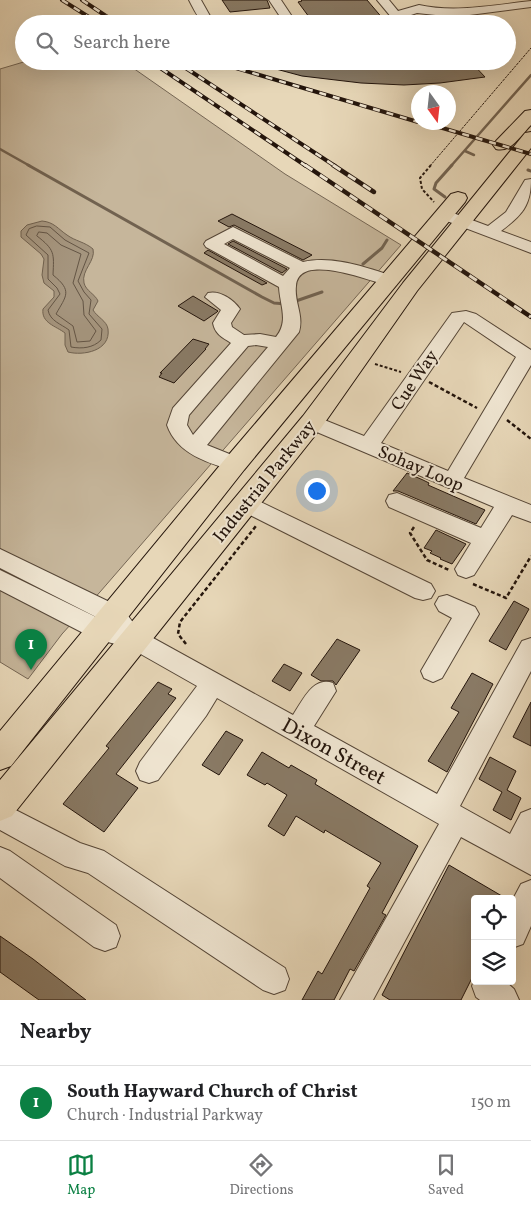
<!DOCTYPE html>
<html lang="en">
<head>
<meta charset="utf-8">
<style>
  body { margin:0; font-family:Vollkorn,serif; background:#f2f2f2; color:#202124 }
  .controls { position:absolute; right:15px; bottom:15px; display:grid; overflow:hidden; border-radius:5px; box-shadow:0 5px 20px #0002 }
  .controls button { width:45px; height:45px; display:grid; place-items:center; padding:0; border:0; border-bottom:1px solid #e0e0e0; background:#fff; color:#202124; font:25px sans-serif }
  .compass { position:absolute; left:411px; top:85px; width:45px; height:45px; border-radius:50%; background:#fff; box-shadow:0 5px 20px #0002; rotate:165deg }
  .you { position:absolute; left:316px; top:490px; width:18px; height:18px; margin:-12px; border:4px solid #fff; border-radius:50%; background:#1a73e8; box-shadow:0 0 0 8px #1a73e833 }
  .badge { display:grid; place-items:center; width:32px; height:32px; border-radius:50%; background:#0b8043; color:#fff; font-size:16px; font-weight:700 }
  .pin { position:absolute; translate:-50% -41px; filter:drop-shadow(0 1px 2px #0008) }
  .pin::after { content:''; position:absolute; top:26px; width:18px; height:15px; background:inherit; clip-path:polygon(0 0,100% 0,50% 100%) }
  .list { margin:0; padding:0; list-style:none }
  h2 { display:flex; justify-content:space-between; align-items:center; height:65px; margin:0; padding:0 20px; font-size:21px }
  h2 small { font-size:16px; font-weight:400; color:#757577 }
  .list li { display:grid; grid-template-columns:32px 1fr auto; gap:15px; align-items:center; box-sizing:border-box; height:75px; padding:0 20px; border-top:1px solid #e0e0e0 }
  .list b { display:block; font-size:19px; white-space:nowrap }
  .list p { margin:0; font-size:16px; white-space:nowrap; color:#757577 }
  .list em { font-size:16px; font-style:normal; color:#757577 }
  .icon { flex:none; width:28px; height:28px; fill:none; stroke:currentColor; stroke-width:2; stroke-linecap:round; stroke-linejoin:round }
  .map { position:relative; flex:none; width:531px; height:1000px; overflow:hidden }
  .search { position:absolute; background:#fff; box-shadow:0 5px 20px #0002; left:15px; right:15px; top:15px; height:55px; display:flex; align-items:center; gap:12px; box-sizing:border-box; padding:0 18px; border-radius:28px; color:#757577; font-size:19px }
  .sheet { height:140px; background:#fff }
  nav { display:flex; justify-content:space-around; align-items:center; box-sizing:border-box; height:70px; border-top:1px solid #e0e0e0; background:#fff; font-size:14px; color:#757577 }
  nav a { display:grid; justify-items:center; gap:2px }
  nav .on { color:#0b8043 }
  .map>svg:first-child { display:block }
</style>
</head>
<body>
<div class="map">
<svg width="531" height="1000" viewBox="0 0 531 1000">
  <rect width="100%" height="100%" fill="#e7d7b8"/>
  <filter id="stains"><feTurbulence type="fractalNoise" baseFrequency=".004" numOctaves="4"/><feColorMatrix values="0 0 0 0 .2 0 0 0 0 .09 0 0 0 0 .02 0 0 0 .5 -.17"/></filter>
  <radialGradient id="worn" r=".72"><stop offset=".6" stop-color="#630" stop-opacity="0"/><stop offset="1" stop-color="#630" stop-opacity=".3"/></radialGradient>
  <!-- green -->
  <path fill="#c6b69b" stroke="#756654" d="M27 61H123L285 174 401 245 100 592 62 634 28 679 0 662V69Z"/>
  <!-- water -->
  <path fill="#a5957e" stroke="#716250" d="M42 221C54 222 58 229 67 235 75 241 85 242 93 249 96 261 81 270 84 283 86 291 95 294 98 301L93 310C97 317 107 321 108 329 111 351 83 356 68 352L65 345V333C56 326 41 323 43 309L54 297V291L44 283 42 275 44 259 41 254 21 237V231L27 225Z"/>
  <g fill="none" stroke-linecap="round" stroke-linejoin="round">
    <!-- shore -->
    <g stroke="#645545" stroke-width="1">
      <path d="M37 226 50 227 65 240 89 253 78 281 84 292 91 300 89 314 102 329 101 340C93 348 82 349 71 347L69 330C61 324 50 321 48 310L60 294 57 288 48 279V255L26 235 29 229Z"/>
      <path d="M39 232 47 233 61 245 81 254 73 283 83 301 84 315 96 331 90 341 77 342 73 326 56 314C66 296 73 291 53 275 54 253 55 250 37 236Z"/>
    </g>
    <!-- stream-far1 -->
    <g stroke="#716250" stroke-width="2.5">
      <path d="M0 149 30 166"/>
      <path d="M465 151 474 155"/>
      <path d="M451 166 531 75"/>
    </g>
    <!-- stream -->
    <g stroke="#716250" stroke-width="3">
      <path d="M28 165 262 297 274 303 286 304"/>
      <path d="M528 170 531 171"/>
      <path d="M445 197 434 189 436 183 452 165"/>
      <path d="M363 264 382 248 387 240"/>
      <path d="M293 302 322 292"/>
    </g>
  </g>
  <!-- building -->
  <g fill="#897a65" stroke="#24150c">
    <path d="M222 0H267L270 8 230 12Z"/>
    <path d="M301 0H367L384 20 364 22 365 24H319L317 21H312L298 2 302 1Z"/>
    <path d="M262 61H470L485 77 440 83 404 85 361 83 302 76 261 65Z"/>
    <path d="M232 214 312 255 303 260 234 225 229 227 218 221Z"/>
    <path d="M233 241 287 269 282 273 228 244Z"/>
    <path d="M208 250 267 283 262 285 204 253Z"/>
    <path d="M193 296 218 311 217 312 204 321 178 306Z"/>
    <path d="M193 339 209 344 205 349H206L174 383 159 377 162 373H160Z"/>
    <path d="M407 473 423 480 429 483 428 485 485 510 476 524 398 491H393Z"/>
    <path d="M436 530 466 544 452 564 440 559 441 558 430 553 432 551 424 548Z"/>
    <path d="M514 601 529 609 506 650 489 641Z"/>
    <path d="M337 639 360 650 336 685 333 681H321L311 675Z"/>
    <path d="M284 664 302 673 290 691 272 681Z"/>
    <path d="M472 673 493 684 447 772 428 761 459 712 451 708Z"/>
    <path d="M158 682 172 689 168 694 176 698 116 774 138 788 104 832 63 804 109 748 106 746Z"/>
    <path d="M531 702V746L513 737Z"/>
    <path d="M226 731 243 740 219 775 202 765Z"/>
    <path d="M262 752 289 768 291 765 317 780 315 784 418 846 382 913 386 915 354 971 350 969 334 1000H302L318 971 322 974 370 888 367 886 381 863 325 830 324 833 296 816 284 836 268 826 287 795 267 783 265 785 247 775Z"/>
    <path d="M490 757 516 771 507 790 521 798 511 820 493 810 502 792 479 779Z"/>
    <path d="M449 865 507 899H475V972L461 1000H390L382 995Z"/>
    <path d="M0 936 33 959 86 1000H39L0 972Z"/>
  </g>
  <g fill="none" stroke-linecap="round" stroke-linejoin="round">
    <defs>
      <g id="minor">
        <path d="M189 0H201L210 16 222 24C199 24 199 19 189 0Z"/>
        <path d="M269 0H281L293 18 289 24H277L281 18Z"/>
        <path d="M377 0H389L398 11 419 5C455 13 494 5 531 1V7L454 17 417 13 396 20 392 18Z"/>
        <path d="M531 179C531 206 522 215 501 231L531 242V253L439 218 437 215 439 212 445 210 488 226 506 212 525 180Z"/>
        <path d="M233 227 303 262C334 255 367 268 396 277L398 281 396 285 390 286C372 282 298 251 296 286 294 302 304 315 299 332L207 445 242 459 245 464 242 469 235 471C208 463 177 454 167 425L173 408 231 343C222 337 215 334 213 323L221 310 205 297 208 293C219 290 233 299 240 309L231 323 232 327 244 335 260 334 276 337C289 321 280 306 279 287L206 247 204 244 206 241ZM233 239 290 268 283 276 224 244ZM256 345 268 347 193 435 187 425 189 415 248 346Z"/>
        <path d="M466 311 476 314 531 350V365L464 478 531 505V522L512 515 474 575 466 578 458 575 455 569 471 543 389 507 386 501 389 495 397 493 481 528 494 507 305 427 302 422 305 417 312 415 364 436 452 313ZM464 322 516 357 448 471 381 443Z"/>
        <path d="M246 495 431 584 435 591 431 598 423 600 415 598 238 509 235 503 238 497Z"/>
        <path d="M0 549 122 608 135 625 133 629 144 633 293 715C303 700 313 676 333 683L336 691 314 726 437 794 522 641 531 638V671L460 806 510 834 521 813 531 809V875L461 837 373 1000H340L439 824 217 698 206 716 158 780 149 783 140 780 136 771 140 762 197 686 130 648 93 638 0 590V570L106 622 0 568Z"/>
        <path d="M447 595 475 607 479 614 442 678 433 682 424 678 421 671 452 618 439 611 435 604 439 597Z"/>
        <path d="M0 802 80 843 104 851 285 968 289 979 285 990 274 994 263 990 88 873 65 866 0 830Z"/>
        <path d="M0 847 10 851 116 925 120 936 116 947 105 951 94 947 0 878Z"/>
        <path d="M531 880V926L523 944 512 948V901L521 884Z"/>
        <path d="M475 978V981H505L514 989 519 1000H480L476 997 472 986Z"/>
      </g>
      <g id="major">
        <path d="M531 110V125C521 135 511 153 496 149L493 145 496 141 525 111Z"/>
        <path d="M531 132V148L417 291 321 428 12 816 0 821V780L303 416 403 283 525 133Z"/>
        <path d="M458 192 465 194 467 198 465 202 244 470 11 766 0 770V731L226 458 451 194Z"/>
      </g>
    </defs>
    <!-- minor casing -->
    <use href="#minor" stroke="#554637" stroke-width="2"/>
    <!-- major casing -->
    <use href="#major" stroke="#24150c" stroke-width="2"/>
    <!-- path-far2 -->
    <path stroke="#24150c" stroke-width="1" stroke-dasharray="2.5 1" stroke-linecap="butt" d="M430 166 531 48"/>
    <!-- path-far1 -->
    <g stroke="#24150c" stroke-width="2" stroke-dasharray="3 2" stroke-linecap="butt">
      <path d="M431 165 420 178 422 189 434 202"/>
      <path d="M375 364 401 372"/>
    </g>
    <!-- path -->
    <g stroke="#24150c" stroke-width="2.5" stroke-dasharray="4 2.5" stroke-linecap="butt">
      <path d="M429 382 477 408"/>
      <path d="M507 420 531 439"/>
      <path d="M414 527 410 533 427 560 449 570"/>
      <path d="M473 584 506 598 531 556"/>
      <path d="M186 644 178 634 180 622 256 526"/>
    </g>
    <!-- minor -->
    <use href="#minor" fill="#efe5d1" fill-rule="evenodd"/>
    <!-- major -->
    <use href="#major" fill="#e7d7b8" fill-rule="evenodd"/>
    <defs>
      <g id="rail-far1">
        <path d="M62 0 100 24"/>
        <path d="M82 0 118 24"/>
        <path d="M150 61 306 166"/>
        <path d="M175 61 335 166"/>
        <path d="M212 61 418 122"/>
        <path d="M422 122 531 154"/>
      </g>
      <g id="rail">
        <path d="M305 165 531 317"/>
        <path d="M333 165 374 192"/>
      </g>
    </defs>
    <!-- rail-far1 casing -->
    <use href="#rail-far1" stroke="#24150c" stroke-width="4"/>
    <!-- rail casing -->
    <use href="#rail" stroke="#24150c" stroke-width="4.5"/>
    <!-- rail-far1 -->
    <use href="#rail-far1" stroke="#efe5d1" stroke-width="2.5" stroke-dasharray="7" stroke-linecap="butt"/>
    <!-- rail -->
    <use href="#rail" stroke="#efe5d1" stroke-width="3" stroke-dasharray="9" stroke-linecap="butt"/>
  </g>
  <g text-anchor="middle" stroke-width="4" stroke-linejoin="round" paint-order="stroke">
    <!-- street labels -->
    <g font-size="18" fill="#24150c" stroke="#efe5d1">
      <text transform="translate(414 380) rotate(-56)" y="6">Cue Way</text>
      <text transform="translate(421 468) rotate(23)" y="6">Sohay Loop</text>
      <text transform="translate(264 481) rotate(-51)" y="6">Industrial Parkway</text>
    </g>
    <!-- near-street labels -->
    <g font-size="21" fill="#24150c" stroke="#efe5d1">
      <text transform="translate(334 751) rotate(29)" y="7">Dixon Street</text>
    </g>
  </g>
  <rect width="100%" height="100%" filter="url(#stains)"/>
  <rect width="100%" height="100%" fill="url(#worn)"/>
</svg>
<div class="controls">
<button><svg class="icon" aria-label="locate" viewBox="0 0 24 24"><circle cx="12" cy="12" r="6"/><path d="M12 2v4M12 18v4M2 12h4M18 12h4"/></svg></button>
<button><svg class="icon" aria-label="layers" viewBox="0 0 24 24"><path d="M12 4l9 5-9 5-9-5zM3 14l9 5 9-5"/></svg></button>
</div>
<svg class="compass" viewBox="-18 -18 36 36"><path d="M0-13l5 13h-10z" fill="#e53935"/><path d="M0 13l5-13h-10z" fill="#757577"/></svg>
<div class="you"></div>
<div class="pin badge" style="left:31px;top:670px">1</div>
<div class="search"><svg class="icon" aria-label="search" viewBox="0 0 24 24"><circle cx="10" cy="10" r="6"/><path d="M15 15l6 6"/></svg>Search here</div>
</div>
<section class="sheet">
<h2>Nearby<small></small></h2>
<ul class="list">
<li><span class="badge">1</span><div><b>South Hayward Church of Christ</b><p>Church · Industrial Parkway</p></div><em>150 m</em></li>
</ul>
</section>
<nav>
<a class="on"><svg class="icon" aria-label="map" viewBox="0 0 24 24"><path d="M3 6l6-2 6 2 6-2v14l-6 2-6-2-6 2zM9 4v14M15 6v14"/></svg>Map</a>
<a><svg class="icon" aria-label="directions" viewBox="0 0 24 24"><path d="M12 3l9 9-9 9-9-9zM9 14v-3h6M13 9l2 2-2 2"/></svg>Directions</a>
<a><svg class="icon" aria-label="saved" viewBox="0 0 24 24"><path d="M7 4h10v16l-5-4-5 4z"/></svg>Saved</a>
</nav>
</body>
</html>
